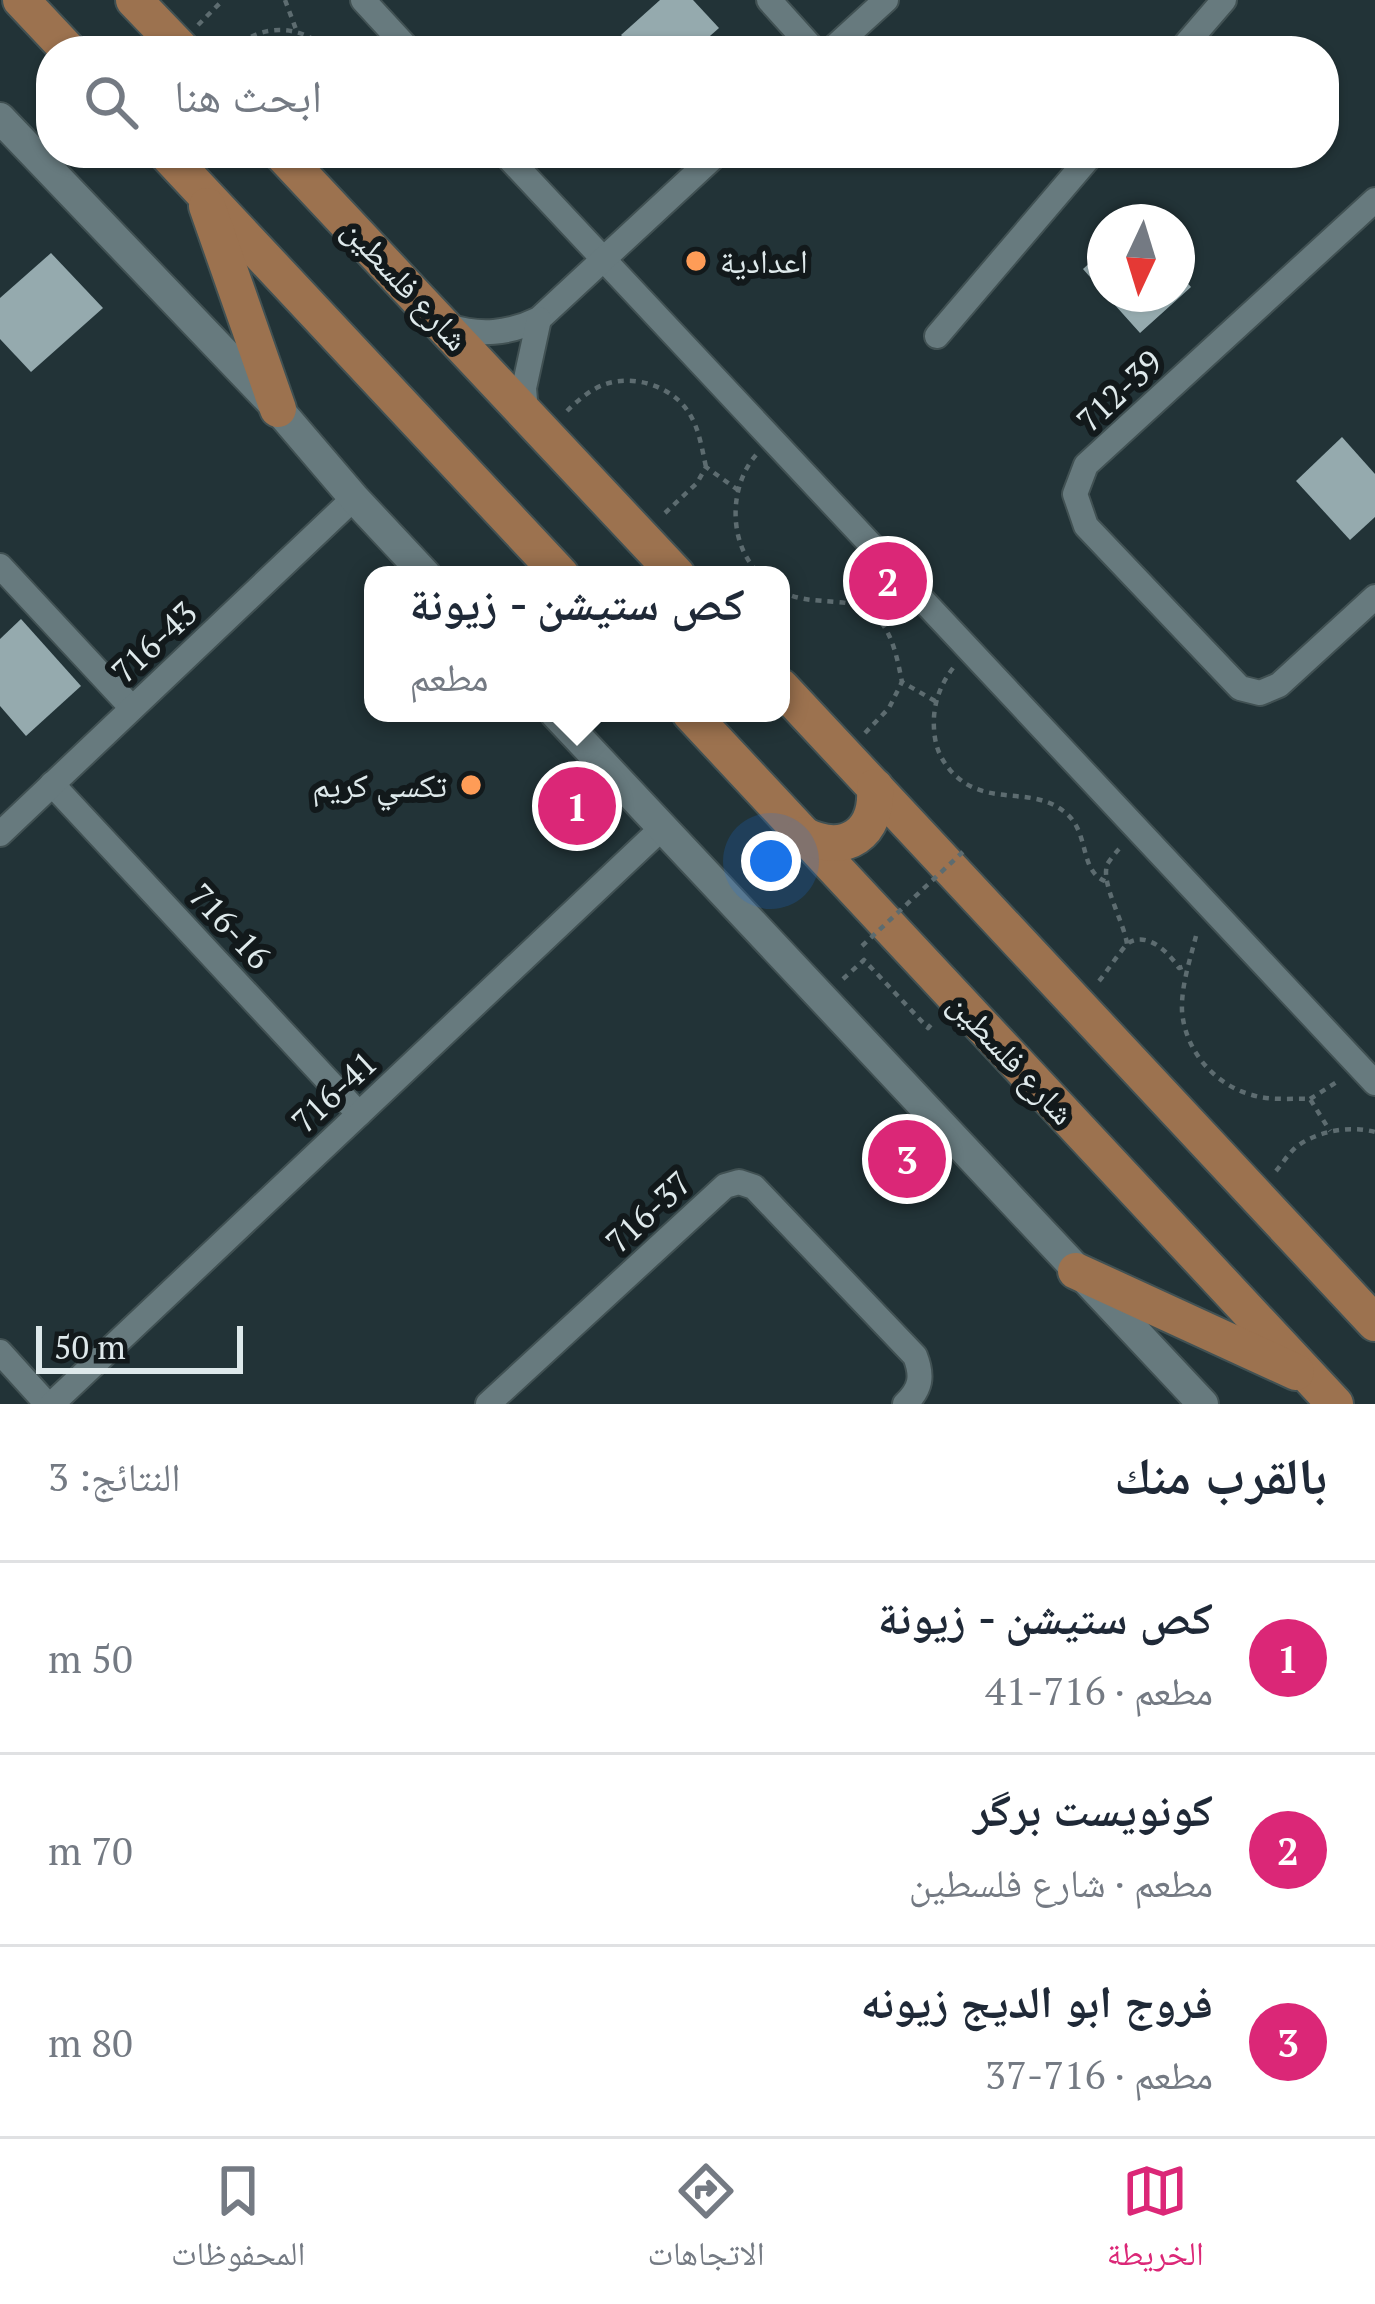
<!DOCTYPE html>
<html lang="ar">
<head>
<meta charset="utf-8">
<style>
  body { margin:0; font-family:"PT Serif","Noto Naskh Arabic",serif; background:#f6f6f7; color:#1f2937; direction:rtl }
  .compass { position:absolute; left:1087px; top:204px; width:108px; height:108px; border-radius:50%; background:#fff; box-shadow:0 3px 9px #0004; rotate:184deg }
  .scale { position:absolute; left:36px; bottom:30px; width:207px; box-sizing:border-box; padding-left:12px; border:6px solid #dee9eb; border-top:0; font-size:33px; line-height:42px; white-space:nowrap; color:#dee9eb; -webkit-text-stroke:9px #12191b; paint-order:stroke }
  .you { position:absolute; left:771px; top:861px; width:42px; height:42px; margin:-30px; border:9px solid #fff; border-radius:50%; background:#1a73e8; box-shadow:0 0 0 18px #1a73e833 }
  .badge { display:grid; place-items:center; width:78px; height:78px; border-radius:50%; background:#db2777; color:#fff; font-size:39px; font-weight:700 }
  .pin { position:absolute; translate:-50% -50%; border:6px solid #fff; box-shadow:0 3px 12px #0006 }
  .popup { position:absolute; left:364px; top:566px; width:426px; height:156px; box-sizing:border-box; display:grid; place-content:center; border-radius:24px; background:#fff; filter:drop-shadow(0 3px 9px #0005); font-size:39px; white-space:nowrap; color:#747a83 }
  .popup b { font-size:45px; color:#1f2937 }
  .popup::after { content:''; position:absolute; left:50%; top:100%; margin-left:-24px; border:24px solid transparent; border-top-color:#fff }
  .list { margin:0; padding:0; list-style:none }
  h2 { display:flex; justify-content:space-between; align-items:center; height:156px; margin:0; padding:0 48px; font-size:51px }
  h2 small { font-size:39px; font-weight:400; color:#747a83 }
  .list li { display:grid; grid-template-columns:78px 1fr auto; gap:36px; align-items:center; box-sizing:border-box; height:192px; padding:0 48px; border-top:3px solid #e0e1e3 }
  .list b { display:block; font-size:45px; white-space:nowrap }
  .list p { margin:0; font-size:39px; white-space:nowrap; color:#747a83 }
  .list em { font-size:39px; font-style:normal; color:#747a83 }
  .icon { flex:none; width:66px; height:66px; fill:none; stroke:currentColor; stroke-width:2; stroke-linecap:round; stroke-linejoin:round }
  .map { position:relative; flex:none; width:1375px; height:1404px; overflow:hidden; direction:ltr }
  .search { position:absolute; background:#fff; box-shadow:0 3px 9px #0004; left:36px; right:36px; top:36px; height:132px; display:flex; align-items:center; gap:30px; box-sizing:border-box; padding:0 42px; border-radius:48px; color:#747a83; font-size:45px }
  .sheet { height:732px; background:#fff }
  nav { display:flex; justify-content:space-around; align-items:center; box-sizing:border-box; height:168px; border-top:3px solid #e0e1e3; background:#fff; font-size:33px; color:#747a83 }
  nav a { display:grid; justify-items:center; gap:6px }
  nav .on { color:#db2777 }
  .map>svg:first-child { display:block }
</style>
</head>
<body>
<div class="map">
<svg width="1375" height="1404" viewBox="0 0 1375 1404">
  <rect width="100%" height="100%" fill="#223337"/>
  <!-- building -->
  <g fill="#95aaae">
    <path d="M660 0H693L719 28 693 51H636L621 35Z"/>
    <path d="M1105 249V294L1083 269Z"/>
    <path d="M51 253 103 308 31 372 0 339V298Z"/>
    <path d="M1177 271 1191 287 1140 333 1105 294H1177Z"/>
    <path d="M1342 437 1375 474V517L1350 540 1296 481Z"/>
    <path d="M21 619 81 686 26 736 0 706V639Z"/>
  </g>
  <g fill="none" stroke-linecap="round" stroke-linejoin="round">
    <defs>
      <g id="minor">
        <path d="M363 0 410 51"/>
        <path d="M769 0 815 51"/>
        <path d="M830 51 886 0"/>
        <path d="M1180 51 1224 0"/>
        <path d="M504 153 1375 1083"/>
        <path d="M1375 200 1086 465 1075 494 1086 526 1240 688 1260 693 1279 685 1375 597"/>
        <path d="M448 326C480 336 508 334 539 319L718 153"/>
        <path d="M937 336 1093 153"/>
        <path d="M526 413 524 388 539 319"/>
        <path d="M0 566 132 708"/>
        <path d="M52 784 359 1114"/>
        <path d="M0 834 354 498"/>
        <path d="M0 1352 47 1404"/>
        <path d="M52 1404 662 828"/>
        <path d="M488 1404 725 1186 739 1182 754 1187 915 1356C923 1376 921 1389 905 1404"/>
      </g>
      <g id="tertiary">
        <path d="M0 118 278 409 354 498 426 575"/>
        <path d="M555 713 1203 1404"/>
      </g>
      <g id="primary">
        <path d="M21 0 69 51"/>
        <path d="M134 0 183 51"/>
        <path d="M166 153 561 575"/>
        <path d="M281 153 677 575"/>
        <path d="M207 206 278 409"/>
        <path d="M781 687 1375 1323"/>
        <path d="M690 713 1335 1404"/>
        <path d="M803 835C846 856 878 834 875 787"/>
        <path d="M1076 1271 1296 1372"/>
      </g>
    </defs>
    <!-- minor casing -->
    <use href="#minor" stroke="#415153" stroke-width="28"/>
    <!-- tertiary casing -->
    <use href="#tertiary" stroke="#415153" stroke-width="34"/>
    <!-- primary casing -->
    <use href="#primary" stroke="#415153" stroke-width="40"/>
    <!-- path -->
    <g stroke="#5d6c70" stroke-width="4.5" stroke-dasharray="6 6" stroke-linecap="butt">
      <path d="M285 0 297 32"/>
      <path d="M198 25 223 0"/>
      <path d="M232 51C260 22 301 24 329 51"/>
      <path d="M567 411C577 401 592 388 606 384 635 374 673 387 689 413 699 428 702 449 706 467"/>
      <path d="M756 455C728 487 728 546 761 575"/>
      <path d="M665 513 697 483 706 467 738 490"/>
      <path d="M781 591C800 601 816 600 837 602 886 605 894 641 902 682"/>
      <path d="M953 668C937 689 931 712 935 738 937 751 942 760 950 770 986 811 1033 782 1068 815 1090 836 1079 872 1107 882"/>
      <path d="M865 733 889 708 902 682 935 701"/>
      <path d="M1119 849C1117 851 1108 862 1107 865 1101 884 1124 922 1127 944"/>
      <path d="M1196 936C1190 960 1181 986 1182 1011 1185 1051 1215 1085 1252 1095 1271 1101 1291 1098 1310 1099L1330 1131"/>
      <path d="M843 979 864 960 928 1028 933 1022"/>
      <path d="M1099 981C1107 972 1123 946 1130 942 1149 932 1170 954 1179 968L1188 965"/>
      <path d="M1310 1099 1340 1080"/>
      <path d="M1276 1171C1282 1164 1289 1153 1296 1147 1317 1131 1350 1125 1375 1132"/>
    </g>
    <!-- minor -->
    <use href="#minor" stroke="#677a7e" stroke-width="24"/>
    <!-- tertiary -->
    <use href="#tertiary" stroke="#677a7e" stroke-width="30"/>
    <!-- primary -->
    <use href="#primary" stroke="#9c724f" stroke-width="36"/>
    <!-- path-bridge -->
    <path stroke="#5d6c70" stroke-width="4.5" stroke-dasharray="6 6" stroke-linecap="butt" d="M862 946 967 848"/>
  </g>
  <!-- markers -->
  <g fill="#fe9c57" stroke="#12191b" stroke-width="4.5">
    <circle cx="696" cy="261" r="12"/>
    <circle cx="471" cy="785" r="12"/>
  </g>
  <g text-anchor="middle" stroke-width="12" stroke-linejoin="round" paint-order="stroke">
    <!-- poi labels -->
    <g font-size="33" fill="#dee9eb" stroke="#12191b" text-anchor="start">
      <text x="720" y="273">اعدادية</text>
      <text x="447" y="797" text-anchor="end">تكسي كريم</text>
    </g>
    <!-- street labels -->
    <g font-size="33" fill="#dee9eb" stroke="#12191b">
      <text transform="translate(406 284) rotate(47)" y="12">شارع فلسطين</text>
      <text transform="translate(1119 391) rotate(-43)" y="12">712-39</text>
      <text transform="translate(154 642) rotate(-43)" y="12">716-43</text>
      <text transform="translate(230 926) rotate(47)" y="12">716-16</text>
      <text transform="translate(1012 1058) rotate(47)" y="12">شارع فلسطين</text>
      <text transform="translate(334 1092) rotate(-43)" y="12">716-41</text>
      <text transform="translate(648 1212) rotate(-43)" y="12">716-37</text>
    </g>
  </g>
</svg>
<svg class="compass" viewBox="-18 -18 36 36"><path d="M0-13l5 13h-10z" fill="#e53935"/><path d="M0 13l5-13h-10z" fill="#747a83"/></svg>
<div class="scale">50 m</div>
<div class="you"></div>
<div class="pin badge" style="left:577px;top:806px">1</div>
<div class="popup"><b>كص ستيشن - زيونة</b>مطعم</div>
<div class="pin badge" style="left:888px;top:581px">2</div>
<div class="pin badge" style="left:907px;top:1159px">3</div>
<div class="search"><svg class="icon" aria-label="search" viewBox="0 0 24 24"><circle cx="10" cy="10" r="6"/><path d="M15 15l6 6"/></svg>ابحث هنا</div>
</div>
<section class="sheet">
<h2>بالقرب منك<small>النتائج: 3</small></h2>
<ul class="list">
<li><span class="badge">1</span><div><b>كص ستيشن - زيونة</b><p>مطعم · 716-41</p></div><em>50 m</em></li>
<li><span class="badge">2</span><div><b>كونويست برگر</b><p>مطعم · شارع فلسطين</p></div><em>70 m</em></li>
<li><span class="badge">3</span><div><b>فروج ابو الديج زيونه</b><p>مطعم · 716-37</p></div><em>80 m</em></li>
</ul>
</section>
<nav>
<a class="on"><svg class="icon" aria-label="map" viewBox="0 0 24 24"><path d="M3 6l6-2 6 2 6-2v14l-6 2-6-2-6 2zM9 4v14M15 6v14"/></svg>الخريطة</a>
<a><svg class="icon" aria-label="directions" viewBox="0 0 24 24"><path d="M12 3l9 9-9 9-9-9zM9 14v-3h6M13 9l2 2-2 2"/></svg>الاتجاهات</a>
<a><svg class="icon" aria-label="saved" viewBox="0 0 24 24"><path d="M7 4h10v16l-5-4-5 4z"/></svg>المحفوظات</a>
</nav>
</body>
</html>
